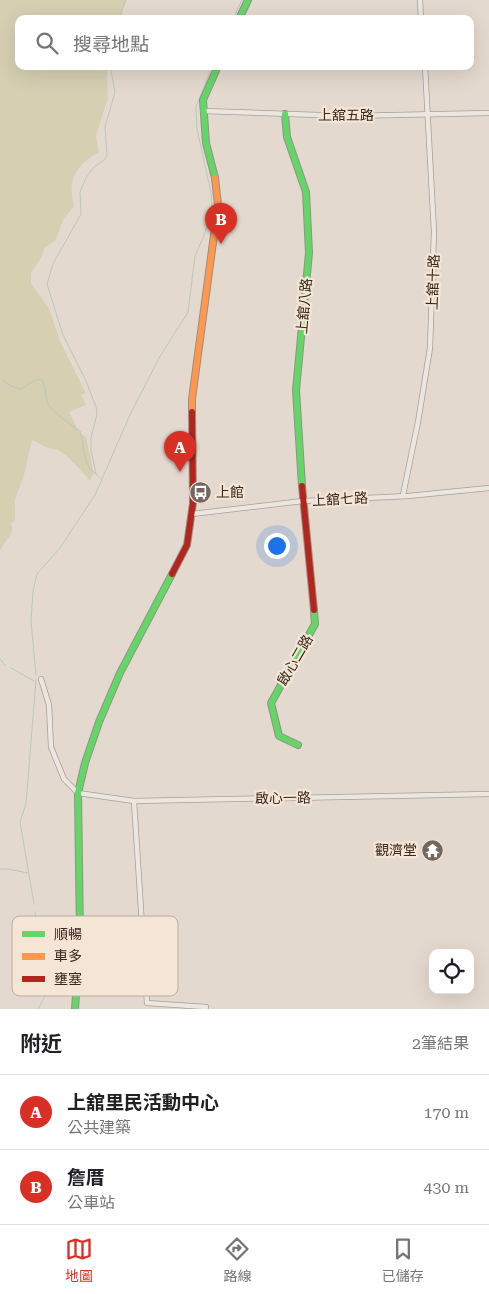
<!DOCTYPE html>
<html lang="zh-TW">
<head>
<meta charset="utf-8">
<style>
  body { margin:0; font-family:"Roboto Serif","Noto Sans TC",serif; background:#f2f2f2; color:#202124 }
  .controls { position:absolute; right:15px; bottom:15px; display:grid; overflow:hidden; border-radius:10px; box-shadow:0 5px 20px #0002 }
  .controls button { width:45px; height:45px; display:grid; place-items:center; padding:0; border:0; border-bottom:1px solid #e0e0e0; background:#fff; color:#202124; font:25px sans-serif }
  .you { position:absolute; left:276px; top:545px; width:18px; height:18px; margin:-12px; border:4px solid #fff; border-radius:50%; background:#1a73e8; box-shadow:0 0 0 8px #1a73e833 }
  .badge { display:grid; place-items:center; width:32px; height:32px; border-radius:50%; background:#d93025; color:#fff; font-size:16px; font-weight:700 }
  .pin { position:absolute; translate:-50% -41px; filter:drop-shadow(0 1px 2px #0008) }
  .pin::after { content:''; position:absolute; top:26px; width:18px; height:15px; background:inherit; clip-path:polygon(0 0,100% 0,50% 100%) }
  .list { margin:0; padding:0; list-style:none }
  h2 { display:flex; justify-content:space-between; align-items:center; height:65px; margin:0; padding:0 20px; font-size:21px }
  h2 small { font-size:16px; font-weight:400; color:#757577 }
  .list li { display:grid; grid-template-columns:32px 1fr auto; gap:15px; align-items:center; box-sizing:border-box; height:75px; padding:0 20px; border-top:1px solid #e0e0e0 }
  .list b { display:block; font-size:19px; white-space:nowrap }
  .list p { margin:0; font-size:16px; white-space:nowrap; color:#757577 }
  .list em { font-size:16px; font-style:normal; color:#757577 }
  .icon { flex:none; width:28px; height:28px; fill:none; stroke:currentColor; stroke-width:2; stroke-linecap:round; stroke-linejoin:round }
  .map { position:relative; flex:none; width:489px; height:1009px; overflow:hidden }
  .search { position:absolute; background:#fff; box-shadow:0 5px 20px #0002; left:15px; right:15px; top:15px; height:55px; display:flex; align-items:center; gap:12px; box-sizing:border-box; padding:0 18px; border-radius:10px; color:#757577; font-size:19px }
  .sheet { height:215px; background:#fff }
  nav { display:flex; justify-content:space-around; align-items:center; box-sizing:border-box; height:70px; border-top:1px solid #e0e0e0; background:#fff; font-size:14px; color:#757577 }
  nav a { display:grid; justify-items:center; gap:2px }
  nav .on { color:#d93025 }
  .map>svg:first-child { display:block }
</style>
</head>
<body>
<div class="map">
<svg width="489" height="1009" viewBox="0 0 489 1009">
  <rect width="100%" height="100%" fill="#e4d9cf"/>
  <!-- green -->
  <path fill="#d6cfb2" d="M0 0H126L120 19H19V66H107L108 98 96 136 99 152C76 165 67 180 74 206L64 218 55 241 45 247 41 258 31 273V284L49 308 60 341 86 393 81 395 86 405 69 412 79 432 86 437 94 473 90 480 67 456 58 450 48 448 32 440 24 475 15 499V520L10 524 13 527 11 534 0 550Z"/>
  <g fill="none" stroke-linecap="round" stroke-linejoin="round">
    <!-- stream -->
    <g stroke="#b9c8bc" stroke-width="1">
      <path d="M119 19 126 0"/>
      <path d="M233 19 242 0"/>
      <path d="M2 380 13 387 21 389 37 379 42 380C47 387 44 396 48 404 52 411 73 427 80 431 85 445 82 466 96 474"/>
      <path d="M102 480 96 474 91 450V438L97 414 96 407 86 381 63 335 47 284 53 264 81 214 80 192 86 178 94 167 104 160 107 156 105 127 115 92 110 66"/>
      <path d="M0 659 5 665"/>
      <path d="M11 668 34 681"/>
      <path d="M36 675 31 621 33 591 37 574 60 548 95 495 129 417 159 358 188 312 195 256 205 233 212 208 211 193 197 129 196 107 212 66"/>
      <path d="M0 869H8L28 873"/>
      <path d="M34 904 20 822 26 804 36 680"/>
      <path d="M35 912 38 933 45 950 50 969 45 996 38 1009"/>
    </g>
    <defs>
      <g id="street">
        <path d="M420 0 421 19"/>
        <path d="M203 111 348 116 489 113"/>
        <path d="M403 495 418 422 430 348 434 232 425 66"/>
        <path d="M192 514 303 501 408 496 489 488"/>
        <path d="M41 679 49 705 51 747 64 779 78 793 134 801 489 794"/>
        <path d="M134 801 147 1003 206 1007"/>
      </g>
      <g id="fast">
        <path d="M239 19 248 0"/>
        <path d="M285 114 287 137 306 192 309 253 296 390 302 486"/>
        <path d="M215 178 206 143 203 100 218 66"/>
        <path d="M298 745 279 736 271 703 315 624 314 610"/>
        <path d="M75 1009 80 937 78 793 85 763 99 722 120 673 172 574"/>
      </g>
      <path id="slow" d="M192 412V399L218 205 215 178"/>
      <g id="jam">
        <path d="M302 486 314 610"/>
        <path d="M172 574 187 545 193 503 192 412"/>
      </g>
    </defs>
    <!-- street casing -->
    <use href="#street" stroke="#aa9f97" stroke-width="6"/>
    <!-- fast casing -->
    <use href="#fast" stroke="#998e88" stroke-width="8"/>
    <!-- slow casing -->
    <use href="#slow" stroke="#998e88" stroke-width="8"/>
    <!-- jam casing -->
    <use href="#jam" stroke="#998e88" stroke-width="8"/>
    <!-- street -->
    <use href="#street" stroke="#ece6e0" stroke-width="4.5"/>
    <!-- fast -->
    <use href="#fast" stroke="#63d668" stroke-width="6"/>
    <!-- slow -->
    <use href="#slow" stroke="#ff974d" stroke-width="6"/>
    <!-- jam -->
    <use href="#jam" stroke="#b3261e" stroke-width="6"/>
  </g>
  <!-- icons -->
  <defs>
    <symbol id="bus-disc" viewBox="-11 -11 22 22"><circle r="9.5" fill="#74655d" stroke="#f5e5d5"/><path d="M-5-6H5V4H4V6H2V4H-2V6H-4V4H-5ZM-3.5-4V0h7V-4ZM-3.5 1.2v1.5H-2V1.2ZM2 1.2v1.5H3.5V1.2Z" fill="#fff"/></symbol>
    <symbol id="temple-disc" viewBox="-11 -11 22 22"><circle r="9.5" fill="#74655d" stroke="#f5e5d5"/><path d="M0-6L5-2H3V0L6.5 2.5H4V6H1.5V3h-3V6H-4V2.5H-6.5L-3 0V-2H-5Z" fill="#fff"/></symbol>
  </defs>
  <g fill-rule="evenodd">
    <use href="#bus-disc" x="188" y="480" width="25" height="25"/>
    <use href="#temple-disc" x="420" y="838" width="25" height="25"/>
  </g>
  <g text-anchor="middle" stroke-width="4.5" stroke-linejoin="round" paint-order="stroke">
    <!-- street labels -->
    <g font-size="14" fill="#38261f" stroke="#f5e5d5">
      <text x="346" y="120">上舘五路</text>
      <text transform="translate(433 282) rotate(-88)" y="5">上舘十路</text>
      <text transform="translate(304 306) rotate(-85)" y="5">上舘八路</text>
      <text transform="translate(340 499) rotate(-3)" y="5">上舘七路</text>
      <text transform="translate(295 660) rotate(-60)" y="5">啟心二路</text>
      <text transform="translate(283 798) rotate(-1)" y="5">啟心一路</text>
    </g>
    <!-- poi labels -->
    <g font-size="14" fill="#38261f" stroke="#f5e5d5" text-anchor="start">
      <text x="216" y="497">上館</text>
      <text x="417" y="855" text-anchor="end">觀濟堂</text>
    </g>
  </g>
  <!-- legend -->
  <rect x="12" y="916" width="166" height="80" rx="8" fill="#f5e5d5" stroke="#bcac9e" stroke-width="1"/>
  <rect x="22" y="931" width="23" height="6" fill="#63d668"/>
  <rect x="22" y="953" width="23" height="7" fill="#ff974d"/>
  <rect x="22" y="976" width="23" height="6" fill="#b3261e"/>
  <g font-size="14" fill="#38261f">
    <text x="54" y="939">順暢</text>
    <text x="54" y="961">車多</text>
    <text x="54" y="984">壅塞</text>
  </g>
</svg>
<div class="controls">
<button><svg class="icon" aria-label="locate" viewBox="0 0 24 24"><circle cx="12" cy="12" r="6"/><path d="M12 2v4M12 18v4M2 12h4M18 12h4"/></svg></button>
</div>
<div class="you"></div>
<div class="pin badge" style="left:180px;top:472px">A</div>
<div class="pin badge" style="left:221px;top:244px">B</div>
<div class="search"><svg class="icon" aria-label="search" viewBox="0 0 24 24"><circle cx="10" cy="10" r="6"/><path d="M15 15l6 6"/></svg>搜尋地點</div>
</div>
<section class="sheet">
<h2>附近<small>2筆結果</small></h2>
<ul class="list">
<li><span class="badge">A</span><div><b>上舘里民活動中心</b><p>公共建築</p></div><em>170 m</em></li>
<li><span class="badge">B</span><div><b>詹厝</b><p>公車站</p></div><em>430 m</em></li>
</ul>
</section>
<nav>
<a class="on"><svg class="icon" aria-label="map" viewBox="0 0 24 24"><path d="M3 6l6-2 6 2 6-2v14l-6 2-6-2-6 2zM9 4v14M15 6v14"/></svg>地圖</a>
<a><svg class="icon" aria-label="directions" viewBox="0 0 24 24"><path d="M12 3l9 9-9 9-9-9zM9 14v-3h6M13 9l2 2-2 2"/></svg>路線</a>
<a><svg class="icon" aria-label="saved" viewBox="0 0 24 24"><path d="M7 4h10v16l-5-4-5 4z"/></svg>已儲存</a>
</nav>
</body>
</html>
